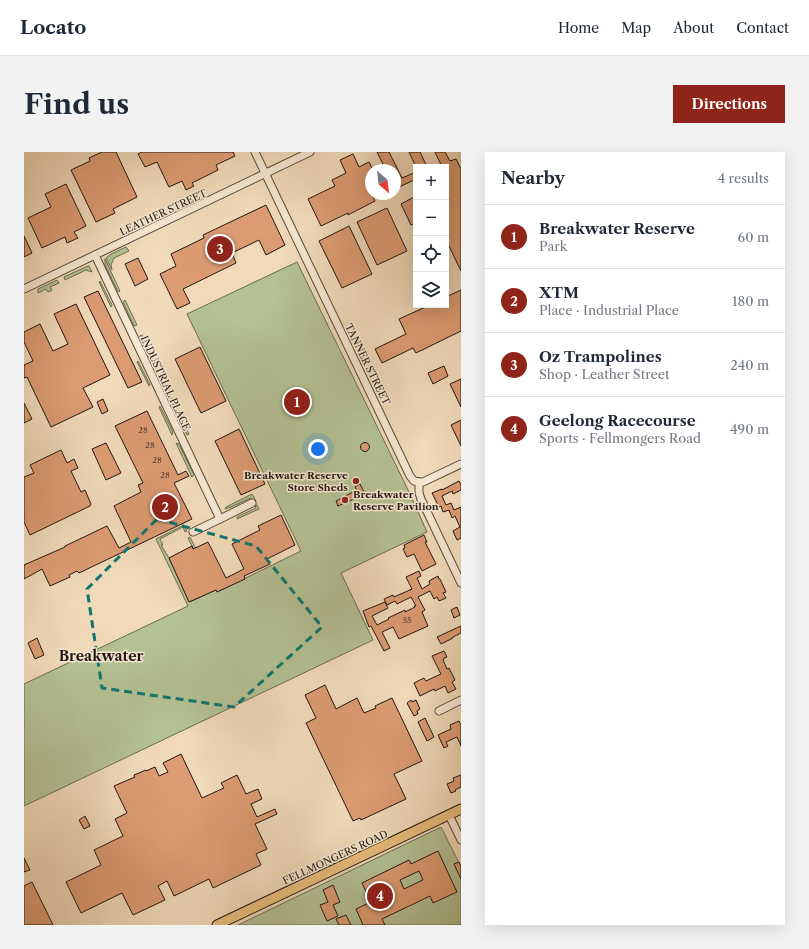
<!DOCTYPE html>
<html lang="en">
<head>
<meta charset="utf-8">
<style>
  body { margin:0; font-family:"Libre Caslon Text",serif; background:#f2f2f3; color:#1f2937 }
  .controls { position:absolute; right:12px; top:12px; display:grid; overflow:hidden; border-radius:0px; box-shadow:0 4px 16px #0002 }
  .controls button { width:36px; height:36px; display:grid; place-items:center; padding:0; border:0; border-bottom:1px solid #e0e1e3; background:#fff; color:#1f2937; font:20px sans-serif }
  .compass { position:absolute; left:341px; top:12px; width:36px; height:36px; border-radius:50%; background:#fff; box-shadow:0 4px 16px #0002; rotate:152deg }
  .you { position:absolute; left:294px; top:297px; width:14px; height:14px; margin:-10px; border:3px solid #fff; border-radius:50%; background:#1a73e8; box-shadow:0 0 0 6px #1a73e833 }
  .badge { display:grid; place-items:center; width:26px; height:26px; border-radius:50%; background:#8f2418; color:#fff; font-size:13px; font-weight:700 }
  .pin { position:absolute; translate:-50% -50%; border:2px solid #fff; box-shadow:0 1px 4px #0006 }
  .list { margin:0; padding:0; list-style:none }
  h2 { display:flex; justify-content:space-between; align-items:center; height:52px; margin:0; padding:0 16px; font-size:17px }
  h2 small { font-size:13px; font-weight:400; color:#747a83 }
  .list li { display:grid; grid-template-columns:26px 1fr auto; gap:12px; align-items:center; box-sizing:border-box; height:64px; padding:0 16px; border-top:1px solid #e0e1e3 }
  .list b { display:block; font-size:15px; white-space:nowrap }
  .list p { margin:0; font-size:13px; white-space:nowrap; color:#747a83 }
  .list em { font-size:13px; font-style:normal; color:#747a83 }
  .icon { flex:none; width:22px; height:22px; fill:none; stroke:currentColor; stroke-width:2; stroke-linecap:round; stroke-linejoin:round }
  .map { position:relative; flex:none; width:437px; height:773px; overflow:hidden; border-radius:0px }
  header { display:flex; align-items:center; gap:24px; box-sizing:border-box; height:56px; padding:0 20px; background:#fff; border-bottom:1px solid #e0e1e3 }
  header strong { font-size:19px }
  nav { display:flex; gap:22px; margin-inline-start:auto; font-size:14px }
  .intro { display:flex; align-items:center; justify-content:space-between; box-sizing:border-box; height:96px; padding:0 24px }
  h1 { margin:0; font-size:28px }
  .button { padding:10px 18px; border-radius:0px; background:#8f2418; color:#fff; font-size:14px; font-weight:700 }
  main { display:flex; gap:24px; padding:0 24px }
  aside { flex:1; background:#fff; border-radius:0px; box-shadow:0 4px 16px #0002 }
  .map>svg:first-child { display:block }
</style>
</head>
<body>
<header>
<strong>Locato</strong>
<nav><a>Home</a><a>Map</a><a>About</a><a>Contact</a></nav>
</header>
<div class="intro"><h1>Find us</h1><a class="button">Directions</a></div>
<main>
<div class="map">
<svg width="437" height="773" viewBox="0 0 437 773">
  <rect width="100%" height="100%" fill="#f1dab9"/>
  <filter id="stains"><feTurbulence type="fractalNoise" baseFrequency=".005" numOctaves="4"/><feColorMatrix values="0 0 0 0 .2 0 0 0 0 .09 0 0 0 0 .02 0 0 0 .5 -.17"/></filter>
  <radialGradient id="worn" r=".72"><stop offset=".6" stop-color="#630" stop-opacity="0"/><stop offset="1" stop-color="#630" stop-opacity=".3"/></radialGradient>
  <!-- green -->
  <g fill="#b4c194" stroke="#6a6c52">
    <path d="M102 95 105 99 90 106 87 113 88 118 82 106 87 102Z"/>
    <path d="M81 107 96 139 94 140 81 113Z"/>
    <path d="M273 110 386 342 403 380 317 421 349 488 0 654V532L164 454 132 387 160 373 163 379 161 380 159 375 136 387 139 393H137L145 406 166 450 189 439 164 386 166 385 193 440 277 399 163 162Z"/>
    <path d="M64 114H65L68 120 62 118 41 128 40 125 42 124Z"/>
    <path d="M33 128 35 131 26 135 28 138 24 140 22 137 14 141V137Z"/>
    <path d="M76 129 88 153V154L87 155 75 130Z"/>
    <path d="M101 148 113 173 110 174 99 150Z"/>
    <path d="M118 183 129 206 127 208 116 185V184Z"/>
    <path d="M114 209 126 233 125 234 113 210Z"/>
    <path d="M139 229 151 252 149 253 137 230Z"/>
    <path d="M136 254 149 280 148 283 135 255Z"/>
    <path d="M153 258 165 282 163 283 151 259Z"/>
    <path d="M152 291 155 292 170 323 168 325Z"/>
    <path d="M228 342 232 349 229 350 227 346 207 355 201 357 202 355Z"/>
    <path d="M231 353H233L235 357 213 367V365L232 356Z"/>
    <path d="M417 675 437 715V773H214Z"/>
  </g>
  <!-- building -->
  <g fill="#dc9b73" stroke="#211610" fill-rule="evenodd">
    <path d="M78 0H92L113 45 89 57 91 61 72 70 47 18 66 9 65 6Z"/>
    <path d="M118 0H209L211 4 192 13 194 18 168 31 170 34 162 38 158 29 145 35 133 10 121 15 114 2Z"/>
    <path d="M353 0H365L378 26 392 20V27L371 37V18H362Z"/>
    <path d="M385 0H396L403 15H392Z"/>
    <path d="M411 0H421L426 9 432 7 437 17V119L422 88V15H418Z"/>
    <path d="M329 2 335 15 345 10 349 18H347V28L342 30 351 49 324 63V61L297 74 284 47 311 34 308 28 322 21 316 8Z"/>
    <path d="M42 32 62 74 50 80 54 86 43 91 41 85 18 96 4 66 27 55 21 42Z"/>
    <path d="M392 44V71L387 73 377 52Z"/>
    <path d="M242 53 261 93 242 103 235 88 208 101 212 111 159 137 166 151 153 157 136 122 152 114 147 102 180 86 179 83Z"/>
    <path d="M363 56 383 99 353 113 333 70Z"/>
    <path d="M325 74 348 122 318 136 295 89Z"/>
    <path d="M0 84 8 101 0 105Z"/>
    <path d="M114 106 124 127 111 134 101 112Z"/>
    <path d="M437 138V179L392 201 389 196 358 211 351 197 382 182 375 167 406 153H422V145Z"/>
    <path d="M74 139 118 230 104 236 60 145Z"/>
    <path d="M52 152 86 223 59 236 69 255 27 275 3 225 0 226V213L9 209 0 190V180L16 172 29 199 44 192 30 162Z"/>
    <path d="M176 195 202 249 177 261 151 207Z"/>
    <path d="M420 214 424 224 409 232 404 221Z"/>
    <path d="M437 227V255L426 232Z"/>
    <path d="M79 247 84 259 78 262 73 250Z"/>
    <path d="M0 251 8 267 0 271Z"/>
    <path d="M123 259 154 323 162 319 165 324 150 331 168 367 55 421 53 419 45 423 46 425 26 434 18 417 0 427V413L41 395V394L83 374 95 396 107 390 90 354 117 340 114 333 119 331 91 274Z"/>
    <path d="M437 268V294L427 273Z"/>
    <path d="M215 277 241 332 217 343 191 289Z"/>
    <circle cx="341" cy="295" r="4.5"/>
    <path d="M82 291 97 321 82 328 68 297Z"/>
    <path d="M37 298 43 311 50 307 54 316 47 319 57 340 61 338 67 352 66 354 6 383 0 370V325L10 321 6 313Z"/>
    <path d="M435 329 437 333V338L429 342 428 339 418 344 422 353 427 351 430 358 437 355V386L433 388 429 379 436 375 431 364 428 366 425 358 419 360 417 354 415 355 408 341 418 337V338Z"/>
    <path d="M336 332 341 342 314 354 312 349 333 338 331 335Z"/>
    <path d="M257 363 271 393 243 407 246 412 220 424 221 427 193 440 192 438 165 450 145 406 168 394 169 397 184 390 202 426 220 417 208 392 236 378 234 374Z"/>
    <path d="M400 383 403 390H401L412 412 398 419 390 402 383 405 379 397 381 396 380 393Z"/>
    <path d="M395 419 397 424 393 426 398 437 406 432 405 429 414 424 415 427H416L422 440 419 441 422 446 415 449 413 445 410 447 406 439 394 445 401 458 398 460 404 474 375 487 369 475 358 480 366 496 360 499 347 474 345 475 339 459 361 450 364 456 348 464 353 473 365 467 364 466 381 458V460L391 455 390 454H392L387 445 373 452 371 449 363 453 360 447 369 443 370 445 388 437 382 425Z"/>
    <path d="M433 455 436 463 430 466 427 458Z"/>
    <path d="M437 474V481L429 485V486L417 492 413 485Z"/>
    <path d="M13 486 20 503 11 507 4 491Z"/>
    <path d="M420 499 423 505 420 506V507L419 508 423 517 425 516 431 528 428 530 432 537 424 541 421 534 411 539 410 537 396 544 390 531 400 526 402 529 417 522 408 504Z"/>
    <path d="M301 533 312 557 333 546 340 561 352 556 351 554 368 546 398 609 370 622 382 647 337 668 336 666 329 669 282 571 292 566 281 543Z"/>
    <path d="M387 548 388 550 392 548 396 557 393 559 394 562 390 564 383 551Z"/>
    <path d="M401 566 410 585 403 589 394 570Z"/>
    <path d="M435 569 437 573V594L433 585 422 590 424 594 420 596 414 583 427 577 426 573Z"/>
    <path d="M157 602 178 646 200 636 197 631 213 623 222 642 234 637 238 647 227 652 233 665 251 657 253 662 231 672 243 697 232 702 237 713 189 736 185 727 150 744 143 729 134 734 141 748 109 763 98 741 57 761 42 730 77 713 70 698 99 684 91 667 103 661 90 634 111 625 110 623 122 618V619L131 615 135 624 144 620 139 611Z"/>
    <path d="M437 623V635L431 638 432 639 427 641 423 632 430 629 429 626Z"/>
    <path d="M61 664 66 674 60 677 55 668Z"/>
    <path d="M414 699 433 740 409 751 406 744 358 767 361 773H339L332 757 347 750 338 731 385 708 387 712ZM395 719 399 728 380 737 376 728Z"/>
    <path d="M0 706 6 718 0 720Z"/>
    <path d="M435 710 437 715V727L430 712Z"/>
    <path d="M8 730 29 773H0V734Z"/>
    <path d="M309 733 316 750 309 753 314 764 303 769 296 753 304 750 299 738Z"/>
    <path d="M322 763 327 773H315L312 767Z"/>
  </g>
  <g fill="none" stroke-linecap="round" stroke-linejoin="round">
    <defs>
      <g id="minor">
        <path d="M231 0 386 324 390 329 395 330"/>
        <path d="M71 103 196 367 228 351"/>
        <path d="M0 137 286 0"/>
        <path d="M395 330V341L397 347 437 431"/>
        <path d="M395 330H399L437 312"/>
        <path d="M169 380 196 367"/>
        <path d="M415 559 437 548"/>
        <path d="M425 663 437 688"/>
      </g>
      <path id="major" d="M193 773 437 657"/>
    </defs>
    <!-- minor casing -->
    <use href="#minor" stroke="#55473a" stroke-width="9"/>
    <!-- major casing -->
    <use href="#major" stroke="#211610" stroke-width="11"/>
    <!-- minor -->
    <use href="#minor" stroke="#f6e7d2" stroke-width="7"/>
    <!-- major -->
    <use href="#major" stroke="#e8bd7c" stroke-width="9"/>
  </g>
  <!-- marked area -->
  <path fill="none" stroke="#0f766e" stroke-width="3" stroke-dasharray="8 5" stroke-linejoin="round" d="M133 367 232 394 298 475 210 555 78 536 63 437Z"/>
  <!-- markers -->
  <g fill="#8f2418" stroke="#f6e7d2" stroke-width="1.5">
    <circle cx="332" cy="329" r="4"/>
    <circle cx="321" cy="348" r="4"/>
  </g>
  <g text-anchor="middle" stroke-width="3" stroke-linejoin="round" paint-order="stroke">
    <!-- number labels -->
    <g font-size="8" fill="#503729">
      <text x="119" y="281">28</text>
      <text x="126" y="296">28</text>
      <text x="133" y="311">28</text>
      <text x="141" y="326">28</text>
      <text x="383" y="471">55</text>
    </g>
    <!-- street labels -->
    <g font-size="10" fill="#211610" stroke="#f6e7d2">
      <text transform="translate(139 60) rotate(-25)" y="4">LEATHER STREET</text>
      <text transform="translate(344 212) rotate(64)" y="4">TANNER STREET</text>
      <text transform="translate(142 231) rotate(65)" y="4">INDUSTRIAL PLACE</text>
      <text transform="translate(311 705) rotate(-25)" y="4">FELLMONGERS ROAD</text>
    </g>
    <!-- poi labels -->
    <g font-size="10" font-weight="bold" fill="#211610" stroke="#f6e7d2" text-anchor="end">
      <text x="324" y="327">Breakwater Reserve<tspan x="324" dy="12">Store Sheds</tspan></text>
      <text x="329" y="346" text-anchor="start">Breakwater<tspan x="329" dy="12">Reserve Pavilion</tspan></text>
    </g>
    <!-- district labels -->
    <g font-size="14" font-weight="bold" fill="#211610" stroke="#f6e7d2">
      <text x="77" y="509">Breakwater</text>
    </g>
  </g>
  <rect width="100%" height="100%" filter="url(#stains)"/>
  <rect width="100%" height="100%" fill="url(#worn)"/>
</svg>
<div class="controls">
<button>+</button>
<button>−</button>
<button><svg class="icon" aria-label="locate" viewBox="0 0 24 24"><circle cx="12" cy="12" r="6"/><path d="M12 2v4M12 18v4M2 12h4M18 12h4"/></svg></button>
<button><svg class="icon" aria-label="layers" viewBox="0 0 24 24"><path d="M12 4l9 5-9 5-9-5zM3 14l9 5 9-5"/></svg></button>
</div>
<svg class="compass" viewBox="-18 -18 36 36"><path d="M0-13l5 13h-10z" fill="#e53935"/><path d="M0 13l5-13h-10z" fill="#747a83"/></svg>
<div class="you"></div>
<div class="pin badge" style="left:273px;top:250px">1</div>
<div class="pin badge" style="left:141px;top:355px">2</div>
<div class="pin badge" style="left:196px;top:97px">3</div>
<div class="pin badge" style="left:356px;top:744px">4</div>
</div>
<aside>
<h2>Nearby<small>4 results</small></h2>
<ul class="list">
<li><span class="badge">1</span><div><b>Breakwater Reserve</b><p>Park</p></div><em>60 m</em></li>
<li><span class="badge">2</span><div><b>XTM</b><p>Place · Industrial Place</p></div><em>180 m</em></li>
<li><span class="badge">3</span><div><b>Oz Trampolines</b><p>Shop · Leather Street</p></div><em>240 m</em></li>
<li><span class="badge">4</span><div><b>Geelong Racecourse</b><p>Sports · Fellmongers Road</p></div><em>490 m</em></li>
</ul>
</aside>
</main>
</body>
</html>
